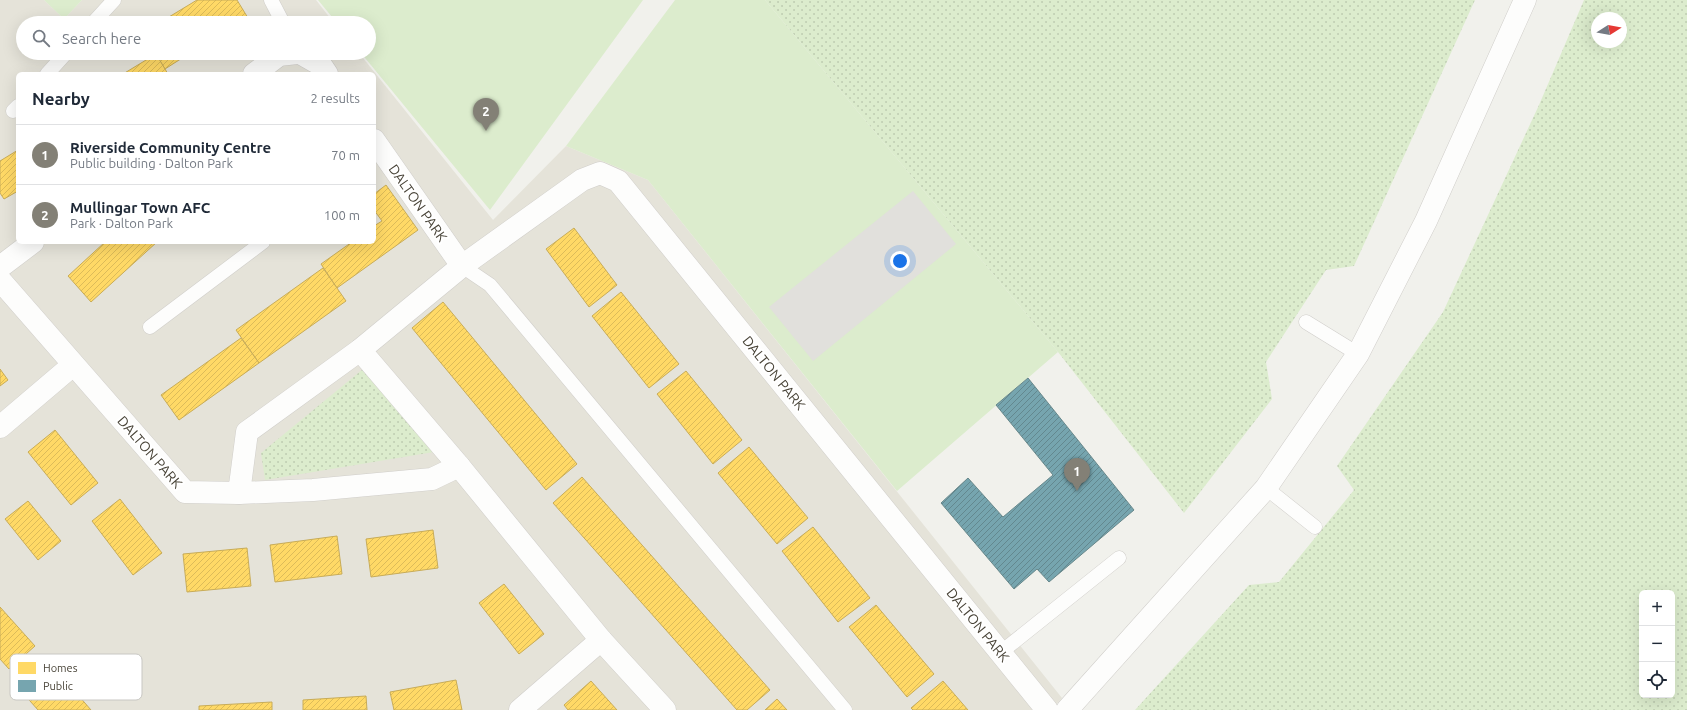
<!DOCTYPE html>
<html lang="en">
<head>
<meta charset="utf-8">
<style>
  body { margin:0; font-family:Ubuntu,sans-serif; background:#f2f2f3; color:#1f2937 }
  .controls { position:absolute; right:12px; bottom:12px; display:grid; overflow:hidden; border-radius:6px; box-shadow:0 4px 16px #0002 }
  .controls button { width:36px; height:36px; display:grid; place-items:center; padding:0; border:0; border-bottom:1px solid #e0e1e3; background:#fff; color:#1f2937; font:20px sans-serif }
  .compass { position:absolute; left:1591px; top:12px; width:36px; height:36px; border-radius:50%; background:#fff; box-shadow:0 4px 16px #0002; rotate:79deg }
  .you { position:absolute; left:900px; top:261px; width:14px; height:14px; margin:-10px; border:3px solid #fff; border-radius:50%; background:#1a73e8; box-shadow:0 0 0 6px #1a73e833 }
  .badge { display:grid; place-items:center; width:26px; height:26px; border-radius:50%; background:#838076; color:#fff; font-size:13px; font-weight:700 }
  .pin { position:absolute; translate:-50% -33px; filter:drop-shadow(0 1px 2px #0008) }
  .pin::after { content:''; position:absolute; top:21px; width:14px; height:12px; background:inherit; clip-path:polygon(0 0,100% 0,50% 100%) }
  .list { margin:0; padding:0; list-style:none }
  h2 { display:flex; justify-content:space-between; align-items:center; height:52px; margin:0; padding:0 16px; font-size:17px }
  h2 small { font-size:13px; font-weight:400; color:#747a83 }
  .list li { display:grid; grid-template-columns:26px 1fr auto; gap:12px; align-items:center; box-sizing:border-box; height:60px; padding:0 16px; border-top:1px solid #e0e1e3 }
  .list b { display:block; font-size:15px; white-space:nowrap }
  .list p { margin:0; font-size:13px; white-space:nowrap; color:#747a83 }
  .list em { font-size:13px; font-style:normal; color:#747a83 }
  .icon { flex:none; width:22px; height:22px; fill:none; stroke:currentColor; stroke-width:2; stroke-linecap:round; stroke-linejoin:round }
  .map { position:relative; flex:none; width:1687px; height:710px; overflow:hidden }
  .search { position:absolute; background:#fff; box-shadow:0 4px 16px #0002; left:16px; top:16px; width:360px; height:44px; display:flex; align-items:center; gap:10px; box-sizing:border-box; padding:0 14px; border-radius:22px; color:#747a83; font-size:15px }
  .panel { position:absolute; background:#fff; box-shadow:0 4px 16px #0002; left:16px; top:72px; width:360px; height:172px; border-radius:6px }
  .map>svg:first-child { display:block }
</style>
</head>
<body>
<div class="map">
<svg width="1687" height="710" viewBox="0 0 1687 710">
  <defs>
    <pattern id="grass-dots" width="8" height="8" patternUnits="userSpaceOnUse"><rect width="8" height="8" fill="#dceccd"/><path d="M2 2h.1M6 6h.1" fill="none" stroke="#beccb1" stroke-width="1.8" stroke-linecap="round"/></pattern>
    <pattern id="homes-hatch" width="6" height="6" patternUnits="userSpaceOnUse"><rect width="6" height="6" fill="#ffd966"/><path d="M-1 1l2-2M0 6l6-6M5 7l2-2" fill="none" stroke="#dcbb59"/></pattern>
    <pattern id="public-hatch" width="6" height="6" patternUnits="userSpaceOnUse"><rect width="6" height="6" fill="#76a5af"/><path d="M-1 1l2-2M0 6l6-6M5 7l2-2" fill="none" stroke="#63888f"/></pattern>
  </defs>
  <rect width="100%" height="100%" fill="#f1f1ec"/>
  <!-- residential -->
  <path fill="#e5e3d9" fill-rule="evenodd" d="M0 0H44L64 19 82 0H316L334 23H23V53H359L493 220 566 146 648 180 1062 698 1051 710H0ZM18 74H374V242H18Z"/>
  <!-- grass -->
  <g fill="url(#grass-dots)" fill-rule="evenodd">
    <path d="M765 0H1475L1354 266 1326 270 1266 362 1272 399 1184 513 1058 352Z"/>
    <path d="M1584 0H1687V710H1135L1249 585 1279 582 1354 490 1337 466 1443 312 1539 105ZM1597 18H1621V42H1597ZM1642 593H1672V695H1642Z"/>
    <path d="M374 360 446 450 265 480 261 453Z"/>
  </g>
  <!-- green -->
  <g fill="#dceccd">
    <path d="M44 0H82L64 19Z"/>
    <path d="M318 0H643L490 210 361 53H369V23H337Z"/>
    <path d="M675 0H765L1058 352 897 491 648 180 566 146Z"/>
  </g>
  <!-- parking -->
  <path fill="#e1e0dc" d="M913 191 956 244 813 361 769 307Z"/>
  <!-- homes -->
  <g fill="url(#homes-hatch)" stroke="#c8ac58">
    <path d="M197 0H237L248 18 240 23H159Z"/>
    <path d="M155 53H190L165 69Z"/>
    <path d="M156 54 168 74H123Z"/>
    <path d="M18 150V191L4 199 0 193V161Z"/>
    <path d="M386 185 418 230 337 288 321 264 352 242H374V226L382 221 374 210V194Z"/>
    <path d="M574 228 617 285 589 307 546 249Z"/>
    <path d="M105 242H157L91 302 68 276Z"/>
    <path d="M323 268 346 301 259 363 236 330Z"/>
    <path d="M621 292 679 364 649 388 592 316Z"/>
    <path d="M443 302 577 464 546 490 412 328Z"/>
    <path d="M241 338 259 363 179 420 161 395Z"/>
    <path d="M0 369 8 380 0 386Z"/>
    <path d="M686 371 742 440 713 464 657 394Z"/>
    <path d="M55 430 98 483 71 505 28 452Z"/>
    <path d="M749 447 808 518 777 544 718 473Z"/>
    <path d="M582 477 770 690 747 710H737L553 503Z"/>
    <path d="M120 499 162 553 133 575 92 521Z"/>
    <path d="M28 501 61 541 38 560 5 519Z"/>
    <path d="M813 527 870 598 838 622 782 551Z"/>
    <path d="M433 530 438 568 371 577 366 539Z"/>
    <path d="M337 536 342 574 275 582 270 545Z"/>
    <path d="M247 548 251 586 187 592 183 554Z"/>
    <path d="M504 584 544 634 519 654 479 603Z"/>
    <path d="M876 605 934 674 907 697 849 627Z"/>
    <path d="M0 607 35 646 9 669 0 659Z"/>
    <path d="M53 666 91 710H38L22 692Z"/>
    <path d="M456 680 462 710H394L390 692Z"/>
    <path d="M591 681 617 710H568L564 705Z"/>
    <path d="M943 681 968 710H913L911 708Z"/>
    <path d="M366 696 367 710H303V700Z"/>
    <path d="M777 699 787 710H765Z"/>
    <path d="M272 702V710H199V706Z"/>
  </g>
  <!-- public -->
  <path fill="url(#public-hatch)" stroke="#68888b" d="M1028 378 1134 510 1049 582 1037 569 1014 589 941 503 968 478 1003 517 1053 475 996 405Z"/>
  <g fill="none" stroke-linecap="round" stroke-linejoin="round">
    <defs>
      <g id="service">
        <path d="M271 0 283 23"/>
        <path d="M93 23 114 0"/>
        <path d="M47 74 66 53"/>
        <path d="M13 111 18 106"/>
        <path d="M462 266 490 285 845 710"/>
        <path d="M1306 322 1358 354"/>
        <path d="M150 327 263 242"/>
        <path d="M1266 488 1315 527"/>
        <path d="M1000 653 1119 558"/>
      </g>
      <g id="minor">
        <path d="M300 53 321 65 327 74"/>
        <path d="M254 74 279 55 297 53"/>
        <path d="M374 140 462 266"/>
        <path d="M0 267 33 242"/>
        <path d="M0 280 185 492 239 493 247 432 360 350 462 266 582 180 600 173 618 181 1047 710"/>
        <path d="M360 350 459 466 601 640 665 710"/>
        <path d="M0 427 73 365"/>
        <path d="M239 493 313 490 432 479 459 466"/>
        <path d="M520 710 601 640"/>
      </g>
      <path id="tertiary" d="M1067 710 1266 488 1358 354 1426 221 1525 0"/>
    </defs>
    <!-- service casing -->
    <use href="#service" stroke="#d0ceca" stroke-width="15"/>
    <!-- minor casing -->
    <use href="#minor" stroke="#d0ceca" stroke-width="23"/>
    <!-- tertiary casing -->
    <use href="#tertiary" stroke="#d0ceca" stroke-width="23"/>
    <!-- service -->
    <use href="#service" stroke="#fdfdfc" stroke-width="14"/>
    <!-- minor -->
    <use href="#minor" stroke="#fdfdfc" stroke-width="22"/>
    <!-- tertiary -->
    <use href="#tertiary" stroke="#fdfdfc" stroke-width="22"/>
  </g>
  <g text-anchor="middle" stroke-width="4" stroke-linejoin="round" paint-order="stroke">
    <!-- street labels -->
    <g font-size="14" fill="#484337" stroke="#fff">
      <text transform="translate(418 203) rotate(55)" y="5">DALTON PARK</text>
      <text transform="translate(774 373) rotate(51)" y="5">DALTON PARK</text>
      <text transform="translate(150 452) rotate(49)" y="5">DALTON PARK</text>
      <text transform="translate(978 625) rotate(51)" y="5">DALTON PARK</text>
    </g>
  </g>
  <!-- legend -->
  <rect x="10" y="654" width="132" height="46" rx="6" fill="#fff" stroke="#c8c7c3" stroke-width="1"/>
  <rect x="18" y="662" width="18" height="12" fill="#ffd966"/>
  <rect x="18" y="680" width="18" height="12" fill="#76a5af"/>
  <g font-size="11" fill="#484337">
    <text x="43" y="672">Homes</text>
    <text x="43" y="690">Public</text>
  </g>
</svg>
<div class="controls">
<button>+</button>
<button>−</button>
<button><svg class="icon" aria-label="locate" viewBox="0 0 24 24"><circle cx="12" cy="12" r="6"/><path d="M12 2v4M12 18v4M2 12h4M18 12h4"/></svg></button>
</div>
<svg class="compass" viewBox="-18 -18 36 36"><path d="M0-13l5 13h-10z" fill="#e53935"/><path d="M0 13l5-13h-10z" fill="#747a83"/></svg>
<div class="you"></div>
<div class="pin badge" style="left:1077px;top:491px">1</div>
<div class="pin badge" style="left:486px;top:131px">2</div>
<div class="search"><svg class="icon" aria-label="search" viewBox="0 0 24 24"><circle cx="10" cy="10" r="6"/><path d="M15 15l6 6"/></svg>Search here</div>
<section class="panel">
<h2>Nearby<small>2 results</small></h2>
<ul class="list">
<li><span class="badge">1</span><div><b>Riverside Community Centre</b><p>Public building · Dalton Park</p></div><em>70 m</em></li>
<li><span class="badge">2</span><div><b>Mullingar Town AFC</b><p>Park · Dalton Park</p></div><em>100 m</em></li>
</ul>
</section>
</div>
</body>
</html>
